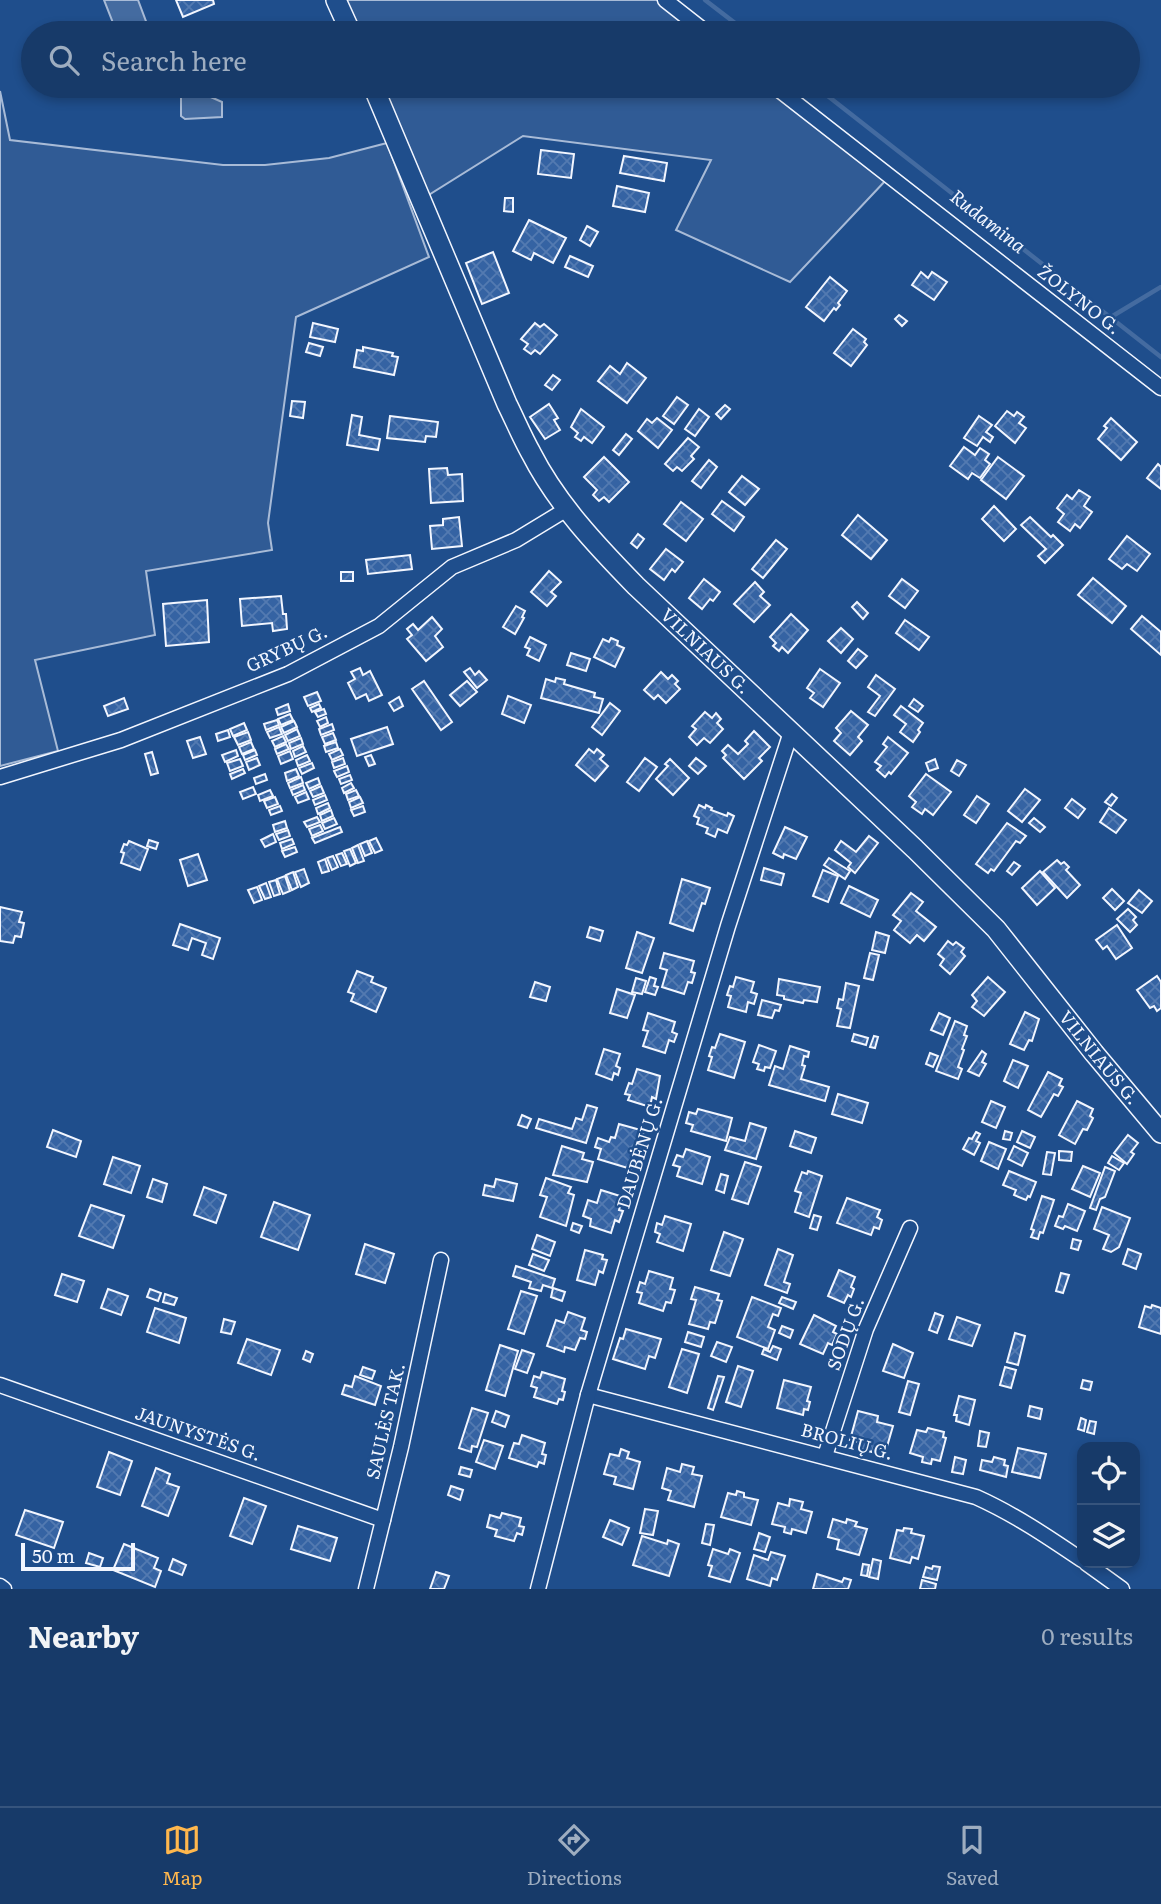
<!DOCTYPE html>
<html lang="en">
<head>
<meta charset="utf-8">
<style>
  body { margin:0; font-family:Literata,serif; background:#20416f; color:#f1f3f6 }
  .controls { position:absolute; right:21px; bottom:21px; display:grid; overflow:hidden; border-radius:14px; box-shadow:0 4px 10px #0003 }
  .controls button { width:63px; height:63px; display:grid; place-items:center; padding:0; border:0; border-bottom:2px solid #36547d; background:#173a69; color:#f1f3f6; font:35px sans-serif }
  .scale { position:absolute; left:21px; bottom:18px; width:114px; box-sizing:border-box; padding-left:7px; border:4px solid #f2f6ff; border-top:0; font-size:19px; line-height:24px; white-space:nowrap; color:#f2f6ff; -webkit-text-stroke:5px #1f4e8c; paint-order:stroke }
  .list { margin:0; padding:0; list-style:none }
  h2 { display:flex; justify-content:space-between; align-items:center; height:91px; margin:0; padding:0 28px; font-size:30px }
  h2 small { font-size:23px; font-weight:400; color:#9eadc0 }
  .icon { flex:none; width:38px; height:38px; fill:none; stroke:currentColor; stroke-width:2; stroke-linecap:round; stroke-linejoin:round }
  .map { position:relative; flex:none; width:1161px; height:1589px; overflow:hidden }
  .search { position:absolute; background:#173a69; box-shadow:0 4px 10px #0003; left:21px; right:21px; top:21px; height:77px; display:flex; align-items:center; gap:18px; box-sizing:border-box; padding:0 24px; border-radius:38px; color:#9eadc0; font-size:26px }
  .sheet { height:217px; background:#173a69 }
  nav { display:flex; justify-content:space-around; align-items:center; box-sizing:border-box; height:98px; border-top:2px solid #36547d; background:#173a69; font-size:19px; color:#9eadc0 }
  nav a { display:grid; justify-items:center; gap:4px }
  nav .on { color:#ffb74d }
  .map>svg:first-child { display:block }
</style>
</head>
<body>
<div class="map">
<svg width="1161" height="1589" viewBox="0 0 1161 1589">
  <defs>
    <pattern id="building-cross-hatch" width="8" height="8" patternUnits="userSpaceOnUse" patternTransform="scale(1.75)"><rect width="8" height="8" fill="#3563a3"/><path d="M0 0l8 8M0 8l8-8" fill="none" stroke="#537ab1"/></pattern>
  </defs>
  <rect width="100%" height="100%" fill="#1f4e8c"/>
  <!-- built -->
  <g fill="#305b95" stroke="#a8bbd7" stroke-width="2">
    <path d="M346 0H660L701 33H360Z"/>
    <path d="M382 86H768L886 180 790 282 676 230 711 160 523 136 427 196Z"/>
    <path d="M0 91 10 140 223 165H265L329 158 387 143 429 257 296 317 268 523 272 550 146 571 155 635 35 660 58 751 0 766Z"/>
  </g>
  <!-- water -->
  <g fill="#446ba0" stroke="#a8bbd7" stroke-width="2">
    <path d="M104 0H138L147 24C140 36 129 33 117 33Z"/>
    <path d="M197 91 222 102V117L185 119 181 116V94Z"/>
  </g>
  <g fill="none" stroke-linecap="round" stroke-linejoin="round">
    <!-- stream -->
    <g stroke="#446ba0" stroke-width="4.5">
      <path d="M705 0 748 33"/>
      <path d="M815 86 1161 357"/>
      <path d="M1111 317 1161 287"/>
    </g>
  </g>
  <!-- building -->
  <g fill="url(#building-cross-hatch)" stroke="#f2f6ff" stroke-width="2">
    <path d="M176 0H213L214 4 183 17Z"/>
    <path d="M151 86H169V88L153 92Z"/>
    <path d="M541 150 574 154 571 178 538 174Z"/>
    <path d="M624 156 667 163 664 181 620 173Z"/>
    <path d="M617 186 649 193 645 212 613 206Z"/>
    <path d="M505 198H513V212L504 211Z"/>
    <path d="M529 220 566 238 553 263 534 253 531 260 513 251Z"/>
    <path d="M587 226 598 232 590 246 580 240Z"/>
    <path d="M493 252 509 293 482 304 466 263Z"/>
    <path d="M570 256 593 266 588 277 565 267Z"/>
    <path d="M921 272 928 278 932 272 947 282 934 300 912 285Z"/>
    <path d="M830 277 847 291 838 303 840 305 836 310 834 308 824 321 806 307Z"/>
    <path d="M899 315 907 321 902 326 895 319Z"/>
    <path d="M313 323 338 329 335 342 310 337Z"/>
    <path d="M535 323 540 327 544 324 557 335 540 354 535 350 531 354 524 349 528 344 521 339Z"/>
    <path d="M853 329 866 339 864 342 867 345 851 366 834 353Z"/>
    <path d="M309 343 323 347 320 356 306 352Z"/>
    <path d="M363 347 393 353 392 356 398 357 394 375 354 367 357 350 363 351Z"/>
    <path d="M627 363 646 378 627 403 598 381 610 366 620 374Z"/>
    <path d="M553 375 560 380 552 390 545 385Z"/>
    <path d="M677 397 688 405 674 424 663 416Z"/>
    <path d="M292 401 305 402 303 418 290 416Z"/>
    <path d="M549 404 558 418 554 420 560 430 545 439 530 417Z"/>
    <path d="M725 405 730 409 721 419 716 414Z"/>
    <path d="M581 409 604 427 592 443 584 437 581 441 575 437 578 433 571 427Z"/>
    <path d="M699 409 709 417 695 436 685 429Z"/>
    <path d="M1007 411 1014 416 1017 412 1024 417 1019 423 1026 428 1015 443 995 426Z"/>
    <path d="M352 415 362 417 359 435 380 439 378 450 347 445Z"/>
    <path d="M390 416 438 422 436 437 426 436 425 442 387 438Z"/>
    <path d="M979 416 992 425 986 432 993 437 990 442 983 437 977 446 964 438Z"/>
    <path d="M657 418 672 430 658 448 638 431 647 419 652 423Z"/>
    <path d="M1111 418 1137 442 1121 460 1098 439 1107 428 1104 426Z"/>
    <path d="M626 434 632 439 619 455 613 450Z"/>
    <path d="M688 438 699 447 691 456 694 459 682 471 677 467 673 471 665 464Z"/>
    <path d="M964 447 975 455 980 448 989 454 985 460 990 464 980 478 972 473 968 479 950 466Z"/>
    <path d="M604 457 629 482 609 502 604 497 599 501 593 495 597 490 584 477Z"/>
    <path d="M998 457 1024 476 1006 499 981 480Z"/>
    <path d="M709 460 717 467 701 488 692 481Z"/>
    <path d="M1158 464 1161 467V489L1147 478Z"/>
    <path d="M447 468 448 475 462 474 463 501 431 503 429 469Z"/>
    <path d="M742 476 759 489 745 505 729 492Z"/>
    <path d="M1079 490 1090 497 1084 506 1092 512 1080 528 1075 524 1070 531 1058 522 1064 514 1057 508 1067 495 1072 499Z"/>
    <path d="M722 501 744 517 734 531 712 514Z"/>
    <path d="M681 502 703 519 686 541 664 524Z"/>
    <path d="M994 506 1016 529 1004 541 982 519Z"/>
    <path d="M858 515 887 540 871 559 842 535Z"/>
    <path d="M459 517 462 546 432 549 430 526 443 525V519Z"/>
    <path d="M1030 517 1051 537 1053 535 1063 545 1045 563 1038 556 1046 549 1021 525Z"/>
    <path d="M638 534 644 539 637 548 631 543Z"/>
    <path d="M1127 536 1150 554 1137 571 1127 564 1122 569 1109 559Z"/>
    <path d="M776 540 787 549 763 578 752 569Z"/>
    <path d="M666 549 683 562 675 572 672 569 664 580 650 569Z"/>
    <path d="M410 555 412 569 368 574 366 560Z"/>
    <path d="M549 571 561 582 551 592 556 596 547 606 531 592Z"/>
    <rect x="341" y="572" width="12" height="9"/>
    <path d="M1093 578 1126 606 1112 623 1078 595Z"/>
    <path d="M704 579 720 592 713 601 710 599 702 609 689 598Z"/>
    <path d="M902 579 918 591 905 608 889 596Z"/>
    <path d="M755 582 764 592 760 596 770 605 754 622 734 604Z"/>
    <path d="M281 596 283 614H286L287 629 273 631 272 623 242 626 240 599Z"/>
    <path d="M207 600 209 642 166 646 163 604Z"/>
    <path d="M857 602 868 613 863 619 852 607Z"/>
    <path d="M516 606 525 611 522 617 524 618 515 634 503 627Z"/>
    <path d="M791 614 808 630 788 653 782 647 779 651 773 646 776 643 770 637Z"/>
    <path d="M1142 616 1161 632V655L1131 629Z"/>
    <path d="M432 617 442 629 435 636 443 647 426 661 407 639 412 635 407 629 413 624 418 630Z"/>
    <path d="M905 620 929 637 919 650 896 633Z"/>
    <path d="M841 628 853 639 841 653 828 641Z"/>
    <path d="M530 637 546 645 539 661 527 655 530 649 525 647Z"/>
    <path d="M611 638 618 641 617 645 624 648 615 667 594 657 603 639 609 642Z"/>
    <path d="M858 649 867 656 856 668 848 661Z"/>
    <path d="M571 653 590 659 586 671 567 665Z"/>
    <path d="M360 668 363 675 370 671 382 695 369 701 366 694 356 699 348 683 355 679 351 672Z"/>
    <path d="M470 668 475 675 479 671 487 680 477 688 464 672Z"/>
    <path d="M820 669 840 683 823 707 810 698 814 693 807 688Z"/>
    <path d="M661 672 668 679 672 675 678 681 675 684 680 689 666 703 658 695 654 699 644 690Z"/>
    <path d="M876 675 895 689 875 716 868 712 880 696 868 687Z"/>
    <path d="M556 678 565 680 564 684 595 693 594 697 603 699 599 713 541 698 546 679 555 682Z"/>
    <path d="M424 681 452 722 441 730 412 689Z"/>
    <path d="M467 681 477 692 460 706 450 695Z"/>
    <path d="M317 692 321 701 308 706 304 697Z"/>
    <path d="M508 696 531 705 524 723 502 714Z"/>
    <path d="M399 697 403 706 394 711 389 703Z"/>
    <path d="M124 698 128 709 108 716 104 706Z"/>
    <path d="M914 699 923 706 918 712 909 706Z"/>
    <path d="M610 703 620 711 602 735 592 727Z"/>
    <path d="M288 704 290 711 278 715 276 709Z"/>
    <path d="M319 704 321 708 312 712 310 708Z"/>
    <path d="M901 706 923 723 918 730 920 732 913 742 900 732 906 724 894 715Z"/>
    <path d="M324 709 326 714 318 717 315 712Z"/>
    <path d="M851 711 868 725 858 737 862 741 850 755 834 741 841 733 836 728Z"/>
    <path d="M705 712 712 718 716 713 721 719 717 723 723 729 710 743 704 738 697 745 689 737 696 729 692 726Z"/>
    <path d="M290 714 293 720 281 725 278 719Z"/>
    <path d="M326 717 328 723 320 727 317 721Z"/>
    <path d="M277 720 279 725 266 730 264 724Z"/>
    <path d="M294 721 297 727 284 733 281 727Z"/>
    <path d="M244 723 247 730 233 736 230 729Z"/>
    <path d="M332 724 334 730 321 735 319 729Z"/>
    <path d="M279 727 282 734 270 738 267 732Z"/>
    <path d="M387 727 393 744 357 756 351 739Z"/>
    <path d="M297 729 300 736 288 741 285 735Z"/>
    <path d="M228 730 230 737 218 741 216 734Z"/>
    <path d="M754 731 770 747 759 758 762 761 744 779 723 758 726 755 722 751 728 745 738 754 748 744 745 741Z"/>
    <path d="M248 732 251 740 238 745 234 737Z"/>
    <path d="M333 733 336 740 325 744 322 737Z"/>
    <path d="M283 736 286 742 275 747 272 741Z"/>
    <path d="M200 737 206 754 193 758 187 741Z"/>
    <path d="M888 737 908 753 891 774 889 772 885 777 877 770 881 766 875 762 887 747 883 744Z"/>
    <path d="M301 738 303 744 291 749 289 743Z"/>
    <path d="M251 742 254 749 242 754 239 747Z"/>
    <path d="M336 742 338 748 326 752 324 746Z"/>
    <path d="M286 744 289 749 277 754 275 749Z"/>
    <path d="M303 746 306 752 295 757 293 751Z"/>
    <path d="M340 749 343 755 332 760 329 754Z"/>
    <path d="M589 749 594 753 597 749 604 755 600 759 608 766 595 781 576 765Z"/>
    <path d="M236 750 238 756 225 762 222 755Z"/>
    <path d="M255 750 257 755 245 760 243 755Z"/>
    <path d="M290 751 293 759 281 764 278 756Z"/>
    <path d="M152 752 158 773 151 775 145 754Z"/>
    <path d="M307 755 310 761 298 766 296 760Z"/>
    <path d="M371 755 375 764 369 766 365 757Z"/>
    <path d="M257 758 260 765 249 770 246 762Z"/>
    <path d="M343 758 345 764 334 768 332 762Z"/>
    <path d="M645 758 657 767 639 791 627 782Z"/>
    <path d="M696 758 706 766 698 774 689 766Z"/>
    <path d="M240 759 243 766 230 771 227 763Z"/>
    <path d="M670 759 689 778 673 795 656 779 668 766 665 764Z"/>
    <path d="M935 759 938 768 929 771 926 763Z"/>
    <path d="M957 760 966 765 959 776 951 771Z"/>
    <path d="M312 763 314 768 302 774 299 768Z"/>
    <path d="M347 766 349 772 337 777 334 771Z"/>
    <path d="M243 769 245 773 232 779 230 774Z"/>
    <path d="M296 769 299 776 287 781 285 773Z"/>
    <path d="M265 774 267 780 256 784 254 778Z"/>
    <path d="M926 774 951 792 933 815 925 809 922 814 912 807 916 802 909 796Z"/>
    <path d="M350 775 352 780 341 784 339 779Z"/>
    <path d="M301 777 303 783 290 788 288 783Z"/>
    <path d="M318 778 320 784 309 789 306 783Z"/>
    <path d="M351 783 354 788 344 793 342 788Z"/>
    <path d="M303 785 305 790 293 795 291 790Z"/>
    <path d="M321 786 324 793 313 797 310 791Z"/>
    <path d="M253 787 256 794 243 799 240 792Z"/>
    <path d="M1025 789 1040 800 1022 822 1008 811Z"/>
    <path d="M270 790 273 796 260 801 258 795Z"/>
    <path d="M356 790 359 796 348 800 346 794Z"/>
    <path d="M306 792 309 799 298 803 295 797Z"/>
    <path d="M1112 794 1117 798 1111 806 1105 802Z"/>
    <path d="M325 795 327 800 315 805 313 800Z"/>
    <path d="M977 796 989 804 976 823 964 815Z"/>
    <path d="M275 797 278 804 267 808 264 801Z"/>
    <path d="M360 797 363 803 351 808 349 802Z"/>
    <path d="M1072 799 1085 809 1078 818 1065 808Z"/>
    <path d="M328 803 330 808 318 814 316 808Z"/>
    <path d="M699 805 705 808 706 805 712 808 711 810 727 816 728 813 734 816 727 833 718 829 715 837 706 833 708 828 697 824 699 818 694 816Z"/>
    <path d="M280 806 282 811 271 815 269 810Z"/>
    <path d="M363 806 365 812 354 816 351 810Z"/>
    <path d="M1109 808 1126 820 1116 833 1100 822Z"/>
    <path d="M331 810 333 816 322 821 320 815Z"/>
    <path d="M317 817 320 822 307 827 304 822Z"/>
    <path d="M334 818 337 824 325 829 322 823Z"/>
    <path d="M1034 818 1045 827 1040 832 1029 823Z"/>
    <path d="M285 821 287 828 275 832 273 825Z"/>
    <path d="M1007 823 1026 836 1020 843 1016 841 994 871 991 869 988 873 976 864Z"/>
    <path d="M320 825 323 831 312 836 309 829Z"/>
    <path d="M340 827 342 832 315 843 312 838Z"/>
    <path d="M785 827 807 837 796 859 784 854 783 858 773 853Z"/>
    <path d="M288 830 290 836 279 840 276 834Z"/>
    <path d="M273 834 276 842 265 847 261 840Z"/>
    <path d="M869 836 878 843 855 873 848 867 851 863 835 850 841 841 856 852Z"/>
    <path d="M376 838 382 850 375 853 369 841Z"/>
    <path d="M292 839 294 844 282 849 280 843Z"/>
    <path d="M149 840 158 843 156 849 147 846Z"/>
    <path d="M129 841 148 849 140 870 121 863 124 853 121 852 124 844 127 845Z"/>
    <path d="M367 841 372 853 365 856 360 844Z"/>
    <path d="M358 845 364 861 358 863 352 848Z"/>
    <path d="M295 847 297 852 285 857 282 851Z"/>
    <path d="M350 849 356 863 350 866 344 851Z"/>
    <path d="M342 853 347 864 341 866 336 855Z"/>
    <path d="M198 854 207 880 188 886 180 860Z"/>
    <path d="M333 856 338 867 332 870 327 858Z"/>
    <path d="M829 858 850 871 845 879 824 865Z"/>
    <path d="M325 859 329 871 322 873 318 862Z"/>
    <path d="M1057 860 1061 864 1064 862 1069 867 1066 870 1080 885 1067 898 1043 872Z"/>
    <path d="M1014 862 1020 866 1012 875 1007 871Z"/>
    <path d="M764 868 784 874 781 885 761 880Z"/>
    <path d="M304 869 309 883 301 887 295 872Z"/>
    <path d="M823 870 838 876 828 902 813 896Z"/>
    <path d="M1040 871 1055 888 1037 905 1022 888Z"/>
    <path d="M293 872 298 887 292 890 286 875Z"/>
    <path d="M285 876 290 891 283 894 277 879Z"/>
    <path d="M682 879 710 888 705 904 702 903 693 931 670 923Z"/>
    <path d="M276 880 280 894 274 896 269 882Z"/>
    <path d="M266 883 271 897 265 899 259 886Z"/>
    <path d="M849 886 878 900 870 917 841 903Z"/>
    <path d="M257 887 262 900 254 903 248 890Z"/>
    <path d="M1112 889 1124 901 1115 910 1103 898Z"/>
    <path d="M1139 890 1152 901 1142 913 1128 903Z"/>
    <path d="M911 893 923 902 916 911 936 927 924 941 917 935 910 943 894 930 901 921 893 915Z"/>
    <path d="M0 907 22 912 19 922 24 923 21 937 15 936 13 943 0 941Z"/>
    <path d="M1128 909 1136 917 1133 920 1137 925 1130 932 1117 919Z"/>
    <path d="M180 924 220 938 213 959 202 955 206 943 192 938 188 950 173 945Z"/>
    <path d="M1117 925 1132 948 1116 959 1107 946 1103 949 1096 940Z"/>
    <path d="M590 927 603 931 600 941 587 937Z"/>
    <path d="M637 932 654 938 642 973 626 968Z"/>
    <path d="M876 932 889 936 885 953 872 950Z"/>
    <path d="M948 941 953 945 956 942 964 948 961 952 965 956 950 974 940 965 944 959 938 954Z"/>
    <path d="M664 953 694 961 691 972 695 973 692 983 688 982 684 994 662 987 667 970 660 968Z"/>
    <path d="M870 953 879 955 873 980 864 978Z"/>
    <path d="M357 971 373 977 371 982 386 988 376 1012 351 1001 354 994 348 992Z"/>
    <path d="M1157 976 1161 982V1008L1157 1011 1154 1006 1150 1008 1137 990Z"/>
    <path d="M650 977 656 979 654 986 658 987 655 995 645 992Z"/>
    <path d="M736 977 754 982 751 992 757 994 754 1004 748 1002 746 1012 728 1007 731 996 727 995 730 986 733 987Z"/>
    <path d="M988 977 1005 992 984 1016 972 1007 977 1001 972 995Z"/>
    <path d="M636 978 646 981 642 994 632 992Z"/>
    <path d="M779 979 820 987 817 1002 804 1000 803 1003 784 999V996L777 995Z"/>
    <path d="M535 982 550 987 546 1001 530 997Z"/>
    <path d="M846 983 859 986 850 1028 837 1026 841 1009 837 1008 839 999 843 1000Z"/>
    <path d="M617 989 635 995 627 1018 610 1013Z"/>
    <path d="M762 1000 781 1005 779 1011 775 1010 772 1018 758 1015Z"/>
    <path d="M1025 1012 1039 1019 1032 1041 1029 1040 1024 1050 1010 1044Z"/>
    <path d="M648 1013 675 1022 672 1032 677 1034 674 1042 669 1040 665 1053 643 1046 648 1031 643 1030Z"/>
    <path d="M939 1013 950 1018 943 1035 931 1030Z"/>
    <path d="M955 1021 967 1026 964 1035 967 1036 962 1049 964 1050 958 1067 962 1069 958 1079 936 1071Z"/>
    <path d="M720 1034 745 1042 734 1078 708 1070 712 1057 709 1056 712 1047 715 1048Z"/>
    <path d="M854 1034 868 1038 866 1045 852 1041Z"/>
    <path d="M874 1036 878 1037 875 1048 870 1047Z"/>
    <path d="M759 1045 776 1051 770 1068 765 1067 764 1071 757 1069 759 1064 753 1062Z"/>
    <path d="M790 1046 809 1052 808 1057 804 1056 802 1065 805 1066 801 1079 829 1087 825 1101 769 1085 775 1066 783 1069Z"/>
    <path d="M604 1049 620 1054 616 1066 620 1068 618 1075 614 1073 612 1080 596 1074Z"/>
    <path d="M982 1051 986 1054 982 1062 986 1064 979 1076 968 1071Z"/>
    <path d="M930 1053 938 1056 933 1067 926 1064Z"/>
    <path d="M1013 1060 1028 1066 1018 1088 1004 1081Z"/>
    <path d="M637 1069 660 1076 656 1099 652 1097 650 1107 628 1100 630 1095 625 1094 629 1083 632 1084Z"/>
    <path d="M1048 1072 1062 1079 1059 1085 1063 1087 1058 1096 1054 1094 1041 1117 1028 1110Z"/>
    <path d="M838 1094 868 1103 862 1123 832 1114Z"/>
    <path d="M991 1101 1005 1107 996 1128 982 1122Z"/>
    <path d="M1077 1101 1093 1109 1090 1116 1093 1118 1087 1130 1083 1129 1075 1144 1059 1135Z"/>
    <path d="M587 1105 597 1108 586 1143 536 1128 539 1119 572 1129 576 1118 582 1120Z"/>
    <path d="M698 1109 732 1118 726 1141 691 1131 693 1125 686 1123 689 1112 696 1114Z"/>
    <path d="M522 1115 531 1119 527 1128 518 1125Z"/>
    <path d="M750 1123 766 1128 756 1159 725 1150 730 1137 745 1141Z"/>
    <path d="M619 1124 644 1131 640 1144 647 1146 643 1158 635 1156 631 1169 598 1159 601 1149 595 1147 598 1138 609 1142 611 1137 615 1138Z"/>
    <path d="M53 1130 81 1141 76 1157 47 1147Z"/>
    <path d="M795 1131 816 1138 811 1153 790 1146Z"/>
    <path d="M1005 1131 1012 1133 1010 1140 1003 1139Z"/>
    <path d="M1022 1131 1035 1137 1030 1148 1017 1142Z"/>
    <path d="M976 1132 980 1134 976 1141 980 1143 974 1155 963 1149 969 1138 972 1139Z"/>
    <path d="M1128 1135 1138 1143 1131 1152 1134 1154 1127 1164 1114 1153Z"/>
    <path d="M989 1142 1006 1149 998 1169 981 1161Z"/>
    <path d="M562 1146 584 1153 582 1159 593 1162 587 1182 553 1175Z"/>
    <path d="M1014 1146 1028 1153 1022 1166 1008 1159Z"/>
    <path d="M686 1149 710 1157 702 1184 677 1176 680 1167 673 1165 677 1155 683 1157Z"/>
    <path d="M1059 1151 1072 1152 1071 1161 1059 1160Z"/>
    <path d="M1047 1152 1055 1153 1051 1175 1043 1174Z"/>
    <path d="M1112 1156 1124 1163 1119 1170 1108 1163Z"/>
    <path d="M113 1157 140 1166 131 1193 104 1184Z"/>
    <path d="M745 1162 761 1167 748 1204 732 1199Z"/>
    <path d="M1083 1166 1100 1173 1090 1197 1072 1189Z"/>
    <path d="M1105 1167 1115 1171 1105 1197 1100 1199 1096 1210 1090 1208Z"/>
    <path d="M808 1171 822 1176 809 1217 795 1212 801 1193 795 1191 802 1172 807 1174Z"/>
    <path d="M1009 1171 1036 1182 1030 1197 1028 1196 1026 1200 1014 1195 1016 1190 1003 1185Z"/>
    <path d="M721 1174 728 1176 724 1193 716 1190Z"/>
    <path d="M546 1178 571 1187 568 1193 574 1195 566 1226 540 1217 547 1197 540 1195Z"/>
    <path d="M153 1179 167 1184 162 1202 147 1197Z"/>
    <path d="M496 1179 517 1184 513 1201 483 1195 485 1185 494 1187Z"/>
    <path d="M204 1187 226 1195 216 1223 194 1215Z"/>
    <path d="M601 1190 623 1197 619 1210 623 1211 619 1222 615 1220 611 1233 590 1226 591 1219 583 1216 588 1200 597 1203Z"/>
    <path d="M1042 1196 1054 1200 1043 1233 1040 1232 1038 1239 1031 1237 1034 1230 1031 1229Z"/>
    <path d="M847 1198 880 1210 877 1217 882 1220 879 1229 874 1227 871 1235 837 1223Z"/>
    <path d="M274 1202 310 1215 298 1250 261 1237Z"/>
    <path d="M1068 1204 1085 1211 1077 1231 1065 1226 1063 1229 1055 1226 1059 1216 1063 1217Z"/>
    <path d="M91 1205 124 1216 113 1248 79 1236Z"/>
    <path d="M1102 1207 1130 1218 1119 1247 1111 1252 1103 1249 1109 1235 1094 1229Z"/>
    <path d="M814 1215 821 1217 817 1230 810 1228Z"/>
    <path d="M665 1216 691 1224 683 1251 657 1242 660 1234 655 1232 657 1223 662 1225Z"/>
    <path d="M573 1223 582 1226 579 1233 571 1230Z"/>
    <path d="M724 1232 743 1239 730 1276 711 1270Z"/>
    <path d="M537 1235 555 1242 550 1256 532 1249Z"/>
    <path d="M1073 1239 1081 1241 1078 1250 1071 1248Z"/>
    <path d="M365 1244 394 1254 385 1283 356 1274Z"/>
    <path d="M778 1249 793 1255 784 1282 790 1284 787 1293 765 1285Z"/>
    <path d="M1128 1249 1141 1254 1136 1269 1123 1264Z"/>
    <path d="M585 1250 603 1255 602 1259 607 1260 603 1273 599 1271 595 1285 577 1280Z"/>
    <path d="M533 1254 549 1260 544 1271 529 1265Z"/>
    <path d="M516 1266 555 1279 552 1288 543 1285 541 1291 529 1288 531 1282 513 1276Z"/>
    <path d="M839 1270 855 1277 851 1287 854 1289 851 1297 848 1295 844 1303 828 1296Z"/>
    <path d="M649 1271 673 1278 670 1289 675 1290 671 1303 666 1302 663 1311 639 1303 642 1293 637 1292 640 1282 645 1284Z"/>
    <path d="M1061 1273 1069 1275 1063 1293 1056 1291Z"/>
    <path d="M62 1274 84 1281 77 1302 55 1295Z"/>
    <path d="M695 1287 719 1294 717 1300 722 1301 715 1323 710 1322 708 1329 689 1324 696 1300 691 1299Z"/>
    <path d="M553 1288 565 1292 562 1301 551 1297Z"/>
    <path d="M108 1289 128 1296 121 1315 101 1308Z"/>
    <path d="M150 1289 161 1293 158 1301 147 1297Z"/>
    <path d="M521 1291 537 1296 524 1334 508 1329Z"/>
    <path d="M165 1294 177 1298 174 1305 163 1302Z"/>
    <path d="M752 1297 781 1308 778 1316 773 1314 768 1327 775 1330 768 1349 737 1337Z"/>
    <path d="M782 1297 796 1302 793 1309 779 1303Z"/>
    <path d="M1152 1305 1161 1308V1334L1139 1327 1145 1306 1151 1308Z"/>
    <path d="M155 1308 186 1318 179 1343 147 1332Z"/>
    <path d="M568 1312 585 1318 581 1330 587 1332 585 1339 580 1338 575 1350 565 1347 564 1352 547 1346 556 1320 564 1323Z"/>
    <path d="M935 1313 943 1316 937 1333 929 1330Z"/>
    <path d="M814 1315 836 1326 833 1332 837 1334 832 1345 828 1343 823 1354 800 1344Z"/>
    <path d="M957 1317 980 1325 972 1346 949 1339Z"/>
    <path d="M224 1319 235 1322 231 1334 221 1332Z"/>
    <path d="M782 1326 793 1330 790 1338 779 1333Z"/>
    <path d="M626 1329 661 1339 655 1358 649 1356 645 1369 613 1359 620 1338 623 1339Z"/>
    <path d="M688 1332 704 1337 701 1347 685 1342Z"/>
    <path d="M1015 1333 1025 1336 1018 1365 1007 1362Z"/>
    <path d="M247 1339 280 1350 271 1375 238 1363Z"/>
    <path d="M717 1342 732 1347 726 1362 711 1356Z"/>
    <path d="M893 1344 913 1353 904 1378 883 1371Z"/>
    <path d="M500 1345 518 1351 505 1396 486 1390Z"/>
    <path d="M773 1346 781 1349 777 1360 762 1354 764 1349 770 1352Z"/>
    <path d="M682 1349 699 1354 687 1393 669 1387Z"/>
    <path d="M522 1350 534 1354 527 1373 515 1369Z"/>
    <path d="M306 1351 313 1354 310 1362 303 1359Z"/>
    <path d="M738 1366 753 1371 741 1407 726 1402Z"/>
    <path d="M363 1367 375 1371 372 1379 360 1375Z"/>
    <path d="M1005 1367 1016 1370 1011 1388 1000 1385Z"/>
    <path d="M542 1372 565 1379 562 1391 565 1392 563 1400 559 1399 557 1404 534 1397 537 1388 531 1386 534 1376 540 1378Z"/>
    <path d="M355 1376 381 1386 375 1405 342 1394 345 1385 352 1387Z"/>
    <path d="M718 1376 724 1377 713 1410 708 1408Z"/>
    <path d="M784 1380 811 1387 807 1401 810 1402 808 1410 804 1409 803 1415 777 1408Z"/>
    <path d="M1083 1380 1092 1382 1090 1390 1081 1388Z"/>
    <path d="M908 1381 919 1384 910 1415 899 1412Z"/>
    <path d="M959 1396 975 1400 969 1425 956 1421 957 1415H954Z"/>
    <path d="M1030 1406 1042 1409 1040 1419 1028 1416Z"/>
    <path d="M472 1408 488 1413 477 1447 472 1446 471 1452 459 1448Z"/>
    <path d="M496 1411 509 1416 505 1427 492 1422Z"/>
    <path d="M858 1411 878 1416 877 1422 893 1426 886 1450 874 1447 872 1452 860 1449 861 1443 850 1440Z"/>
    <path d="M1081 1418 1086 1420 1084 1431 1078 1429Z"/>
    <path d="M1090 1421 1096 1422 1094 1434 1087 1432Z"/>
    <path d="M928 1428 944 1432 943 1437 946 1438 940 1461 932 1459 931 1464 922 1462 923 1457 910 1453 917 1430 926 1432Z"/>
    <path d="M980 1431 989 1433 986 1447 978 1446Z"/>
    <path d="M522 1435 545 1443 542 1454 546 1455 544 1464 539 1462 537 1467 509 1458 514 1443 519 1444Z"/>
    <path d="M484 1440 503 1446 495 1469 476 1462Z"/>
    <path d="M1018 1448 1046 1454 1040 1478 1012 1472Z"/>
    <path d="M621 1449 629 1452 627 1458 640 1462 633 1489 614 1484 616 1477 604 1474 610 1454 619 1456Z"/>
    <path d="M109 1452 132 1461 120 1495 97 1487Z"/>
    <path d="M955 1457 966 1460 963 1474 952 1472Z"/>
    <path d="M994 1457 1005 1460 1004 1465 1008 1466 1006 1477 980 1470 982 1460 992 1462Z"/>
    <path d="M682 1464 694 1467 692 1474 702 1476 694 1507 668 1500 671 1491 662 1488 667 1468 680 1472Z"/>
    <path d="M461 1467 472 1470 470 1477 459 1474Z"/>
    <path d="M156 1468 170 1474 167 1483 179 1487 168 1516 142 1506Z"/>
    <path d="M451 1486 463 1490 460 1500 448 1495Z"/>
    <path d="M737 1491 744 1493V1497L758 1500 751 1525 721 1517 728 1493 736 1495Z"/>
    <path d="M244 1498 266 1506 252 1544 230 1536Z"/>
    <path d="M790 1499 803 1502 801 1509 812 1512 806 1533 792 1529 791 1534 784 1532 785 1527 772 1524 778 1503 789 1506Z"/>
    <path d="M645 1509 658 1511 653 1535 640 1533Z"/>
    <path d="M25 1510 63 1522 54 1548 16 1535Z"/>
    <path d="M502 1513 521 1518 519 1526 524 1527 522 1535 517 1533 514 1541 495 1536 497 1530 487 1527 490 1515 500 1518Z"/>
    <path d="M833 1519 846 1523 847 1519 857 1522 855 1526 867 1529 859 1555 837 1549 839 1540 828 1537Z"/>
    <path d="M610 1520 629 1528 622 1545 603 1537Z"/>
    <path d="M706 1524 714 1525 710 1545 702 1543Z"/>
    <path d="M298 1526 337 1538 330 1561 291 1549Z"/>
    <path d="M904 1528 912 1529 911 1533 924 1536 918 1559 912 1557 910 1563 890 1558 897 1530 903 1531Z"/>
    <path d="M759 1533 770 1537 765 1552 754 1549Z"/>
    <path d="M642 1536 667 1544 668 1540 679 1544 669 1576 633 1565Z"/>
    <path d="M124 1544 158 1558 154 1568 161 1571 155 1587 113 1570Z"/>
    <path d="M713 1549 728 1554 730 1549 740 1553 730 1582 709 1576 712 1566 708 1565Z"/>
    <path d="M771 1552 785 1556 777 1580 772 1578 770 1586 747 1579 754 1555 768 1560Z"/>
    <path d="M89 1553 103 1558 100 1567 86 1563Z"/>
    <path d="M173 1559 186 1565 182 1575 169 1570Z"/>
    <path d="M873 1559 881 1561 878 1579 869 1577Z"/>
    <path d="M863 1564 869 1565 867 1576 861 1575Z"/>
    <path d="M933 1566 940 1567 937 1580 923 1577 926 1567 932 1569Z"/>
    <path d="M436 1572 449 1576 444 1589H430Z"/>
    <path d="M817 1574 842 1582 844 1578 851 1580 848 1589H813Z"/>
    <path d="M922 1580 936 1584 935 1589H920Z"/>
  </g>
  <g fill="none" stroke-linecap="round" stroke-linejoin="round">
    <defs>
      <g id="minor">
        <path d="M665 0 707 33"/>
        <path d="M774 86 1161 388"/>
        <path d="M0 777 121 740 288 674 379 626 452 567 516 540 567 509"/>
        <path d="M0 1385 383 1520"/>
        <path d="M588 1395 976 1497C1014 1514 1048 1537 1082 1560"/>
        <path d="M825 1456 866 1329 910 1228"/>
        <path d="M1086 1563 1122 1589"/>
        <path d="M0 1586 4 1589"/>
        <path d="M366 1589 401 1447 441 1260"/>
        <path d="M538 1589 588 1395 728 926 791 732"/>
      </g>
      <g id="secondary">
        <path d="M336 0 351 33"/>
        <path id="s1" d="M373 86 507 404C515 420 522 437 531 453 557 504 597 546 636 586L915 849 996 929 1094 1053 1161 1133"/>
      </g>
    </defs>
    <!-- minor casing -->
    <use href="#minor" stroke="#f2f6ff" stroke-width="17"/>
    <!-- secondary casing -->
    <use href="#secondary" stroke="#f2f6ff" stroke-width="22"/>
    <!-- minor -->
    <use href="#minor" stroke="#1f4e8c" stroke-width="14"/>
    <!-- secondary -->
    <use href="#secondary" stroke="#1f4e8c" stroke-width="19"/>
  </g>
  <g text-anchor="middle" stroke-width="5" stroke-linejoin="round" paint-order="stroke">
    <!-- street labels -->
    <g font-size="18" fill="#f2f6ff" stroke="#1f4e8c">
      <text transform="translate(1079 300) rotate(38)" y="6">ŽOLYNO G.</text>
      <text transform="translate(287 649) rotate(-25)" y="6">GRYBŲ G.</text>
      <text dy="6" stroke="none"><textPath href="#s1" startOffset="665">VILNIAUS G.</textPath></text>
      <text dy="6" stroke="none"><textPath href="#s1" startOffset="1232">VILNIAUS G.</textPath></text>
      <text transform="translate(640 1153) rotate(-73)" y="6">DAUBĖNŲ G.</text>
      <text transform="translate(846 1334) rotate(-70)" y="6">SODŲ G.</text>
      <text transform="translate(386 1421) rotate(-77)" y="6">SAULĖS TAK.</text>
      <text transform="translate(198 1434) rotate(19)" y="6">JAUNYSTĖS G.</text>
      <text transform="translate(847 1442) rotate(15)" y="6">BROLIŲ G.</text>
    </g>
    <!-- water labels -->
    <g font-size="19" font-style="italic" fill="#f2f6ff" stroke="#1f4e8c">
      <text transform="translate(988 221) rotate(38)" y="7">Rudamina</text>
    </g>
  </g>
</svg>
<div class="controls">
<button><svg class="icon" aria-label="locate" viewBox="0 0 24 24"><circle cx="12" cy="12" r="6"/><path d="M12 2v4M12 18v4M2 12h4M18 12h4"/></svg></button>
<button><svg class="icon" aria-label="layers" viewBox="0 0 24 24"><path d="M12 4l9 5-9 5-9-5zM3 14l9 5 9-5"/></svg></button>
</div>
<div class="scale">50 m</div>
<div class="search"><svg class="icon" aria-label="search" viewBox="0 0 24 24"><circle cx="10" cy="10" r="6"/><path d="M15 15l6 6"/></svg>Search here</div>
</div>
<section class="sheet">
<h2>Nearby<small>0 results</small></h2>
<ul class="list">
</ul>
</section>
<nav>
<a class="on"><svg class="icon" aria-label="map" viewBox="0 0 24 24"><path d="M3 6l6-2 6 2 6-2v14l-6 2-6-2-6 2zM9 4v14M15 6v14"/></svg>Map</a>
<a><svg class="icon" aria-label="directions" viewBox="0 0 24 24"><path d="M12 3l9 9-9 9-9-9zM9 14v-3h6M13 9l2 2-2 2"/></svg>Directions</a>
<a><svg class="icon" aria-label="saved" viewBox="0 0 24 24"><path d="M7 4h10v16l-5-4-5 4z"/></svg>Saved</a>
</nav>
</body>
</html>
